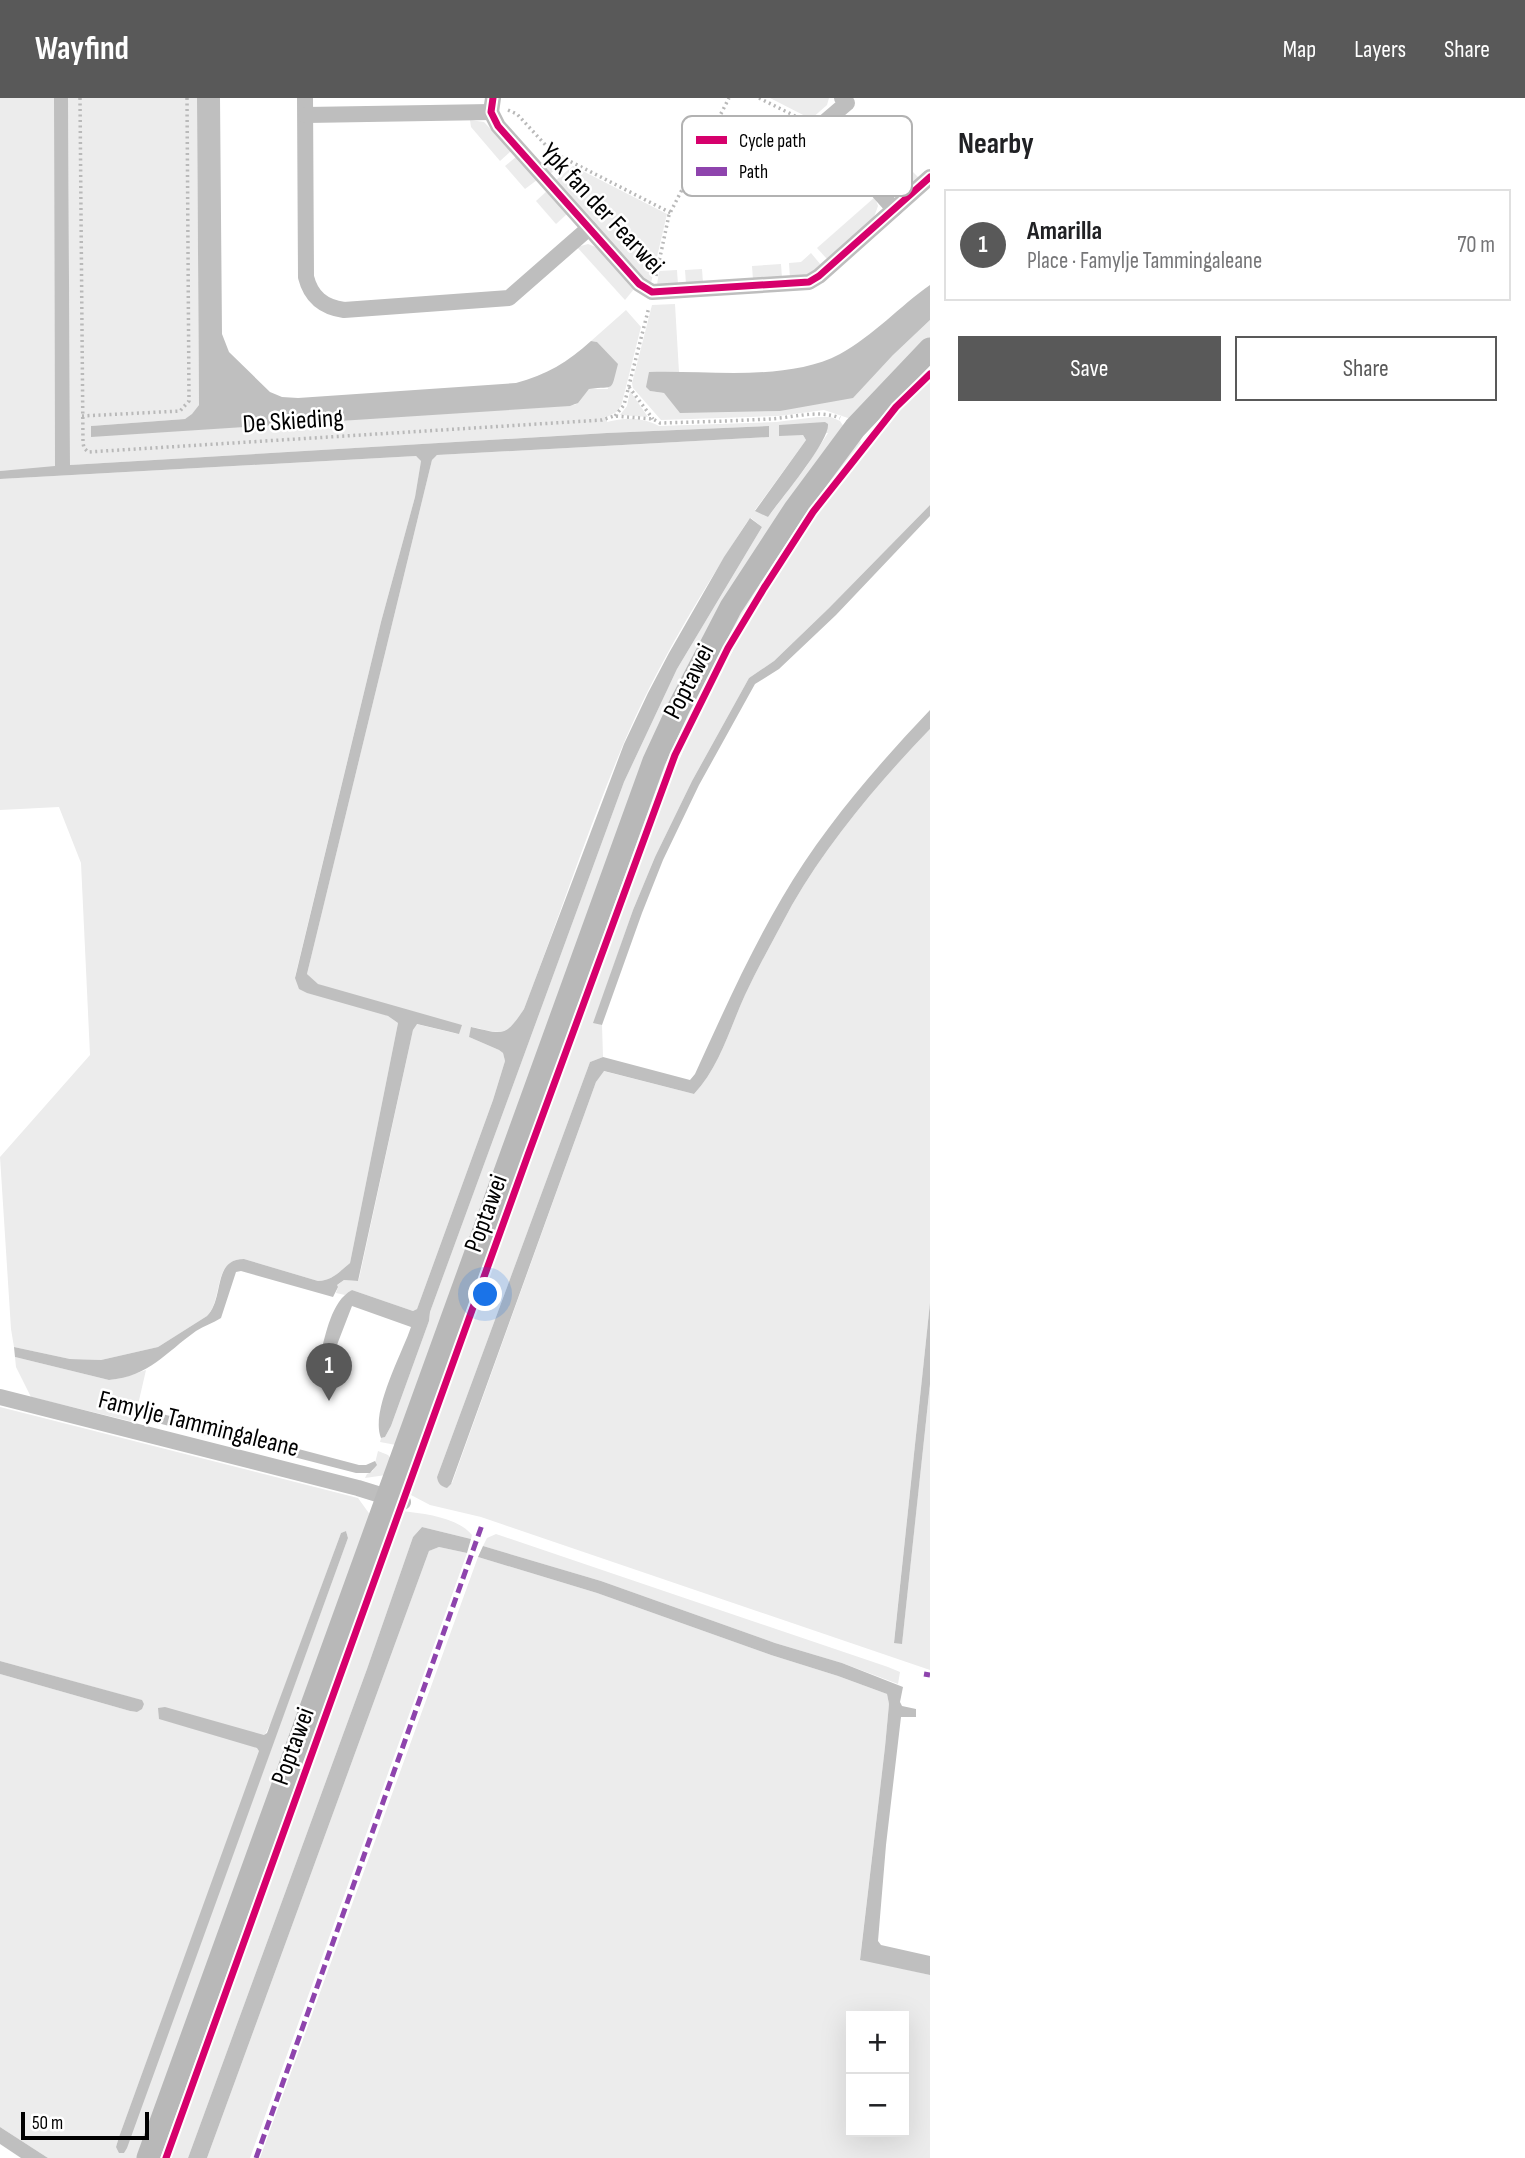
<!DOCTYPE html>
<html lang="en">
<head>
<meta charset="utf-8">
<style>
  body { margin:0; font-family:"Sofia Sans Condensed",sans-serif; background:#f6f6f6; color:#202124 }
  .controls { position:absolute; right:21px; bottom:21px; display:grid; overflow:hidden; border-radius:0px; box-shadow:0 7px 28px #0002 }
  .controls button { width:63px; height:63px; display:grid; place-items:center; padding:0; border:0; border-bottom:2px solid #e0e0e0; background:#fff; color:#202124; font:35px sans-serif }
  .scale { position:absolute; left:21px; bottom:18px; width:128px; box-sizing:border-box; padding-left:7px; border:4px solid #000; border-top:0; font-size:19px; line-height:24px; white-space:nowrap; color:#000; -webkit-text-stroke:5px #fff; paint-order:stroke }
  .you { position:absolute; left:486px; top:1197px; width:24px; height:24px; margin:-18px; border:5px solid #fff; border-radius:50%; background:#1a73e8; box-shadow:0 0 0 10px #1a73e833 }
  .badge { display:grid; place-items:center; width:46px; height:46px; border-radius:50%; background:#595959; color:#fff; font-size:23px; font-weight:700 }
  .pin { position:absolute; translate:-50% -58px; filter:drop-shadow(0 2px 4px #0008) }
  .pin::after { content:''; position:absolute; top:37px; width:24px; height:21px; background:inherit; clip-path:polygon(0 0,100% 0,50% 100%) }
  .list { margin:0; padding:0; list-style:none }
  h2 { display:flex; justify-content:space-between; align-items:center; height:91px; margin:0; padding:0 28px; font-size:30px }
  h2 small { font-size:23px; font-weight:400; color:#757577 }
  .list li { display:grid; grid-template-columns:46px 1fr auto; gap:21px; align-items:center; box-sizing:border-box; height:112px; margin:0 14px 14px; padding:0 14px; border:2px solid #e0e0e0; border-radius:0px }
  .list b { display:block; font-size:26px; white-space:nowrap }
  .list p { margin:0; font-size:23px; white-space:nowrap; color:#757577 }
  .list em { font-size:23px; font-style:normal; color:#757577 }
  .actions { display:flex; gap:14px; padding:21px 28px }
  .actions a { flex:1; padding:16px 0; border:2px solid #595959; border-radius:0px; text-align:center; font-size:24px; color:#595959 }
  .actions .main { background:#595959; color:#fff }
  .map { position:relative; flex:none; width:930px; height:2060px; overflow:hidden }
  header { display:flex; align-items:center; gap:42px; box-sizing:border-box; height:98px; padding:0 35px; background:#595959; color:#fff }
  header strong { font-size:33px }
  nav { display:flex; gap:38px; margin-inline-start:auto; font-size:24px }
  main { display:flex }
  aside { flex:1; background:#fff }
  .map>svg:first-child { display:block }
</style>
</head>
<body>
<header>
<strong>Wayfind</strong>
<nav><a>Map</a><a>Layers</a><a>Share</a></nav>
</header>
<main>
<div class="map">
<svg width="930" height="2060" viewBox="0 0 930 2060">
  <rect width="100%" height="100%" fill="#fff"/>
  <!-- green -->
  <g fill="#ececec" fill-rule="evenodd">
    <path d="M0 0H54L55 369 49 370 0 373Z"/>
    <path d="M68 0H197L199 307 192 317 185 321 91 328V338L575 307 589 291H608L597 244 591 243 626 212 641 229 622 305 618 313 607 319V324C624 319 643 319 659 328L776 324 817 319H831L840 323 844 329 734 487 396 1347 380 1344 381 1340 385 1339 391 1328 429 1223 430 1214 624 684 677 571 762 429 751 420 747 424C701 495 656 569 623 647 587 733 558 823 524 911 506 939 504 936 472 929L469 939 499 952 503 955 505 963 493 1002 417 1211 413 1213 352 1192 345 1197 336 1195 338 1189 336 1188 344 1182 358 1183 359 1181 413 932 416 926 458 936 317 886 307 876 432 362 437 357 769 339V328L607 335 70 367ZM828 335 806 369 768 419 755 412 806 342 803 337Z"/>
    <path d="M770 0H829L827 7 811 21Z"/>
    <path d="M470 22 484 24 511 53 500 63 471 29Z"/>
    <path d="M551 57 565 64 550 76 541 66Z"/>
    <path d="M516 59 537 82 525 91 505 68Z"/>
    <path d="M573 68 667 116 651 185 644 181 556 82Z"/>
    <path d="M908 69 919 80C908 89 899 100 884 90Z"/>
    <path d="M547 93 567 116 556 126 536 103Z"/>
    <path d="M875 99 878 108 874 119 827 161 817 150Z"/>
    <path d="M588 146 598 150 634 191 625 202 577 149Z"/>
    <path d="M811 155 821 167 806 178 790 180 789 165 801 164Z"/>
    <path d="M781 166 782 180 753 182 752 168Z"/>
    <path d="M702 171 703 185 686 186 685 172Z"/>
    <path d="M677 172 678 187H657L659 173Z"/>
    <path d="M675 206 679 274H649L650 293 664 295 669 300 892 258 930 222V242L851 321 824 312 779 318 661 322 633 290 632 285 652 207Z"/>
    <path d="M930 282V407L829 510 774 563 749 580 692 683 655 759 633 812 594 924 602 927 603 959 590 964 437 1379 452 1385 596 984 603 973 694 996C719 970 730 930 745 897 759 867 776 837 792 807 829 743 879 684 930 631V1205L894 1544 902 1545 930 1286V1572L481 1419 430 1407 411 1397V1391L649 737C687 634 736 539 796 447 835 388 878 331 930 282Z"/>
    <path d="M630 293 648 319 620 317 627 308Z"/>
    <path d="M860 340 861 346 810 412 765 480 727 544 672 656 524 1056 404 1390 403 1385 668 654 723 542 806 408Z"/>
    <path d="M416 358 421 363 415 399 381 524 295 879 388 918 398 925 350 1165C340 1173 332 1183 318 1183L244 1161C212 1161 224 1200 207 1218L158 1249 101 1262 70 1261 14 1249 11 1231 0 1059 90 957 81 765 59 709 0 712V381Z"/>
    <path d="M15 1259 109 1282 122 1280 146 1272 134 1324 31 1299 16 1269Z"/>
    <path d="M0 1309 358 1400 371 1418 139 2060H48L0 2029V1576L130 1613 137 1614 144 1606 141 1602 0 1563ZM346 1433 348 1440 124 2055 116 2049 119 2039 260 1653 258 1650 272 1623 341 1435Z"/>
    <path d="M378 1353 388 1357 392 1362 386 1377 365 1380 367 1376 373 1373Z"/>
    <path d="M393 1413 396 1414 162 2060H155Z"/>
    <path d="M403 1413C425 1416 457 1419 472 1437L471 1441 422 1429 413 1439 367 1571 188 2060H170Z"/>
    <path d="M496 1436 888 1569 900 1574 898 1586 842 1565 775 1545 601 1483 483 1448 487 1440Z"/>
    <path d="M439 1449 467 1455 250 2060H207L429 1453Z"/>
    <path d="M478 1459 597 1495 771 1557 838 1578 887 1596 889 1606 885 1649 860 1861 930 1877V2060H260ZM851 1918H904V2034H851Z"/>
  </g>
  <!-- water -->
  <g fill="#bfbfbf">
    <path d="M54 0H68L70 367 607 335 769 328V339L437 357 432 362 307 876 318 886 462 927 459 936 417 926 413 932 358 1183 344 1182 337 1187 338 1189 333 1199 241 1173 236 1174 221 1220C213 1225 204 1228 196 1233 165 1255 150 1278 109 1282L15 1259 14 1249 70 1261 101 1262 158 1249 207 1218C225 1200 212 1161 244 1161L318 1183C332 1183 340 1173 350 1165L398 925 388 918 307 895 299 891 295 880 381 524 415 399 421 363 416 358 0 381V373L55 368Z"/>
    <path d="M197 0H220L222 236 229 254 270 294 282 299 298 300 516 285C546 277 568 264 591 243L597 244 618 266C610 296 616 287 589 291L578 305 570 308 91 339V328L185 321 192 316 199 307Z"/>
    <path d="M930 187V222L892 258 853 300 780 313 680 315 664 295 650 293 646 289 649 274C709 272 787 284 840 256 873 238 900 208 930 187Z"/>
    <path d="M825 324 828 326C830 343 780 402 768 419L755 413 806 342 803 337 779 338V327Z"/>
    <path d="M930 407V418L836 517 779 571 755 586 699 687 663 762 642 815 602 927 593 925 633 812 655 759 692 683 749 580 774 563 829 510Z"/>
    <path d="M750 420 762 429 677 571 624 684 430 1214 429 1223 391 1328 385 1339 381 1340C370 1313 402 1256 411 1229L352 1208 330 1265 327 1267 319 1262 320 1257C326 1237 331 1203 352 1192L413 1213 417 1211 493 1002 505 963 503 955 499 952 469 939 471 929C503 936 505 940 524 911L624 646 648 595 669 555 724 459Z"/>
    <path d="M930 612V631C879 684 829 743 792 807 776 837 759 867 745 897 730 930 719 970 694 996L604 973 596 984 451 1386 447 1390C440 1388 438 1385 437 1379L590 964 603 959 690 982 695 976C722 917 749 856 782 800 822 731 876 669 930 612Z"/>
    <path d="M930 1205V1286L902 1546 894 1545Z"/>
    <path d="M158 1315 211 1328 213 1331 211 1337 207 1338 154 1324 155 1317Z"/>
    <path d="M253 1339 359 1367H366L375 1363 377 1367 370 1375H356L251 1348 248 1345V1340Z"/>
    <path d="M422 1429 471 1441 467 1455 439 1449 429 1453 207 2060H188L367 1571 413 1439Z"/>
    <path d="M346 1433 348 1440 127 2050 124 2055H119L116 2049 119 2039 259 1653 257 1650 159 1621 158 1610 165 1609 264 1637 267 1635 341 1435Z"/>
    <path d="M483 1448 601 1483 775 1545 842 1565 903 1589 900 1604 902 1608 916 1611V1619H901L886 1747 878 1843 881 1847 930 1858V1877L860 1862 885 1649 889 1606 887 1596 838 1578 771 1557 597 1495 478 1459Z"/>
    <path d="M0 1563 142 1602 144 1606 142 1611 137 1614 130 1613 0 1576Z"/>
    <path d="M0 2029 48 2060H21L0 2046Z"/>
  </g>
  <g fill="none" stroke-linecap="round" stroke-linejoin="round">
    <!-- path -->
    <g stroke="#b9b9b9" stroke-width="3.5" stroke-dasharray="2 3.5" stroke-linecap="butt">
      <path d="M80 0 83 345 84 350 88 354 602 322 614 318 653 321 660 325C696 324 733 323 769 321 792 320 818 311 840 320"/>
      <path d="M759 0 807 24"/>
      <path d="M508 12 517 16 552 54 671 115"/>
      <path d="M656 178 669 117 729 0"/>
      <path d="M629 289 653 321"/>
      <path d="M82 318 180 313 189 303 187 0"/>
      <path d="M615 318 624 307 649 209"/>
    </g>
    <!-- street -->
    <g stroke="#bebebe" stroke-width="16">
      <path d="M305 0 306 179C311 199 323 209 344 212L509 200 589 130"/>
      <path d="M493 0 491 14 498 28 639 186 652 194 809 184 819 178 930 79"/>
      <path d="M842 0 847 5 820 28 894 111"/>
      <path d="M306 17 491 14"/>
      <path d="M0 1299 358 1390 403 1404"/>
    </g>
    <!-- secondary -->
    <path stroke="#b8b8b8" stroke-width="23" d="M148 2060 654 663 679 609 731 509 795 411 855 330 930 251"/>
    <!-- quiet -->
    <g stroke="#8e44ad" stroke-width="5" stroke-dasharray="10 5" stroke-linecap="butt">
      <path d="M924 1576 930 1577"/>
      <path d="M256 2060 482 1427"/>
    </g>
    <defs>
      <g id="cycleway">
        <path d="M493 0 491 14 498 28 639 186 652 194 809 184 819 178 930 79"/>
        <path d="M166 2060 528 1057 675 657 728 550 764 490 813 414 896 309 930 276"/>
      </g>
    </defs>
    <!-- cycleway casing -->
    <use href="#cycleway" stroke="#fff" stroke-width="11"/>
    <!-- cycleway -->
    <use href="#cycleway" stroke="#d6006c" stroke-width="7"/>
  </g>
  <g text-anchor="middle" stroke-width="5" stroke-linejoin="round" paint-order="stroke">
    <!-- street labels -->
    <g font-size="26" fill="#000" stroke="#fff">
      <text transform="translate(603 110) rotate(47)" y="9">Ypk fan der Fearwei</text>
      <text transform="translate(293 322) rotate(-4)" y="9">De Skieding</text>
      <text transform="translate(688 583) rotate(-63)" y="9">Poptawei</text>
      <text transform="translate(485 1115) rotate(-70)" y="9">Poptawei</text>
      <text transform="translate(199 1325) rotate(14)" y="9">Famylje Tammingaleane</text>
      <text transform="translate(292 1648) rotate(-70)" y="9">Poptawei</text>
    </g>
  </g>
  <!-- legend -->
  <rect x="682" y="18" width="230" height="80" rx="10" fill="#fff" stroke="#b2b2b2" stroke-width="2"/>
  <rect x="696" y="38" width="31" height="8" fill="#d6006c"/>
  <rect x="696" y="69" width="31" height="9" fill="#8e44ad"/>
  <g font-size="19" fill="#000">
    <text x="739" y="49">Cycle path</text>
    <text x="739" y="80">Path</text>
  </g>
</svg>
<div class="controls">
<button>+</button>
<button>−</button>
</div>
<div class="scale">50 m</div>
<div class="you"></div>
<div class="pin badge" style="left:329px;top:1303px">1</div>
</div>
<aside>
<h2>Nearby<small></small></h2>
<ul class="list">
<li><span class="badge">1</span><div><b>Amarilla</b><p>Place · Famylje Tammingaleane</p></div><em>70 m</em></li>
</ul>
<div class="actions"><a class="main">Save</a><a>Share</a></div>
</aside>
</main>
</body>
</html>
